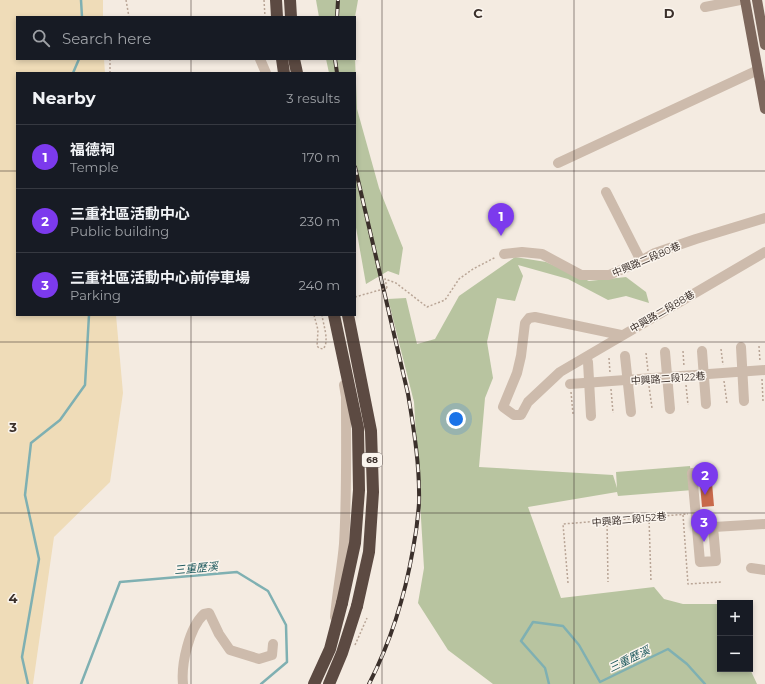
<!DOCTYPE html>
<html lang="en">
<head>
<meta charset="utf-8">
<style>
  body { margin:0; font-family:Montserrat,"Noto Sans TC",sans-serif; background:#20242c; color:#f1f3f6 }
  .controls { position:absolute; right:12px; bottom:12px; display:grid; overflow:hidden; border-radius:0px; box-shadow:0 2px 6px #0003 }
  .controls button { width:36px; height:36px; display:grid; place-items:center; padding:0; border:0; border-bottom:1px solid #363941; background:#171b24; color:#f1f3f6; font:20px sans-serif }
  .you { position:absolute; left:456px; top:419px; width:14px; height:14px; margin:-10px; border:3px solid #fff; border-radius:50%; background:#1a73e8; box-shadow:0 0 0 6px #1a73e833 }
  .badge { display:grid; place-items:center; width:26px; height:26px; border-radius:50%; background:#7c3aed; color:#fff; font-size:13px; font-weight:700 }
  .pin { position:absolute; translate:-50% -33px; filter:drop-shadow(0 1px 2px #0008) }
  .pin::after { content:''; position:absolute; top:21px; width:14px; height:12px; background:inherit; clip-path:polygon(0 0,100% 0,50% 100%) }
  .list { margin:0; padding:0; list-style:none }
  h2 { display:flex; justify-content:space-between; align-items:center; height:52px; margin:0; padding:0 16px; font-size:17px }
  h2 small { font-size:13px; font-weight:400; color:#9ea1a6 }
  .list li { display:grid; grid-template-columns:26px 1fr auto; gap:12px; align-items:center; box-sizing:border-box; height:64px; padding:0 16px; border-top:1px solid #363941 }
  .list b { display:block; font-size:15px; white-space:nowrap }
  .list p { margin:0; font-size:13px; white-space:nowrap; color:#9ea1a6 }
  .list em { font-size:13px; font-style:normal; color:#9ea1a6 }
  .icon { flex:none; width:22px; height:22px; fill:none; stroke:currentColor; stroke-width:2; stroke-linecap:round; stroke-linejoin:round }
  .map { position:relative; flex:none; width:765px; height:684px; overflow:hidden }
  .search { position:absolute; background:#171b24; box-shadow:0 2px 6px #0003; left:16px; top:16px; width:340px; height:44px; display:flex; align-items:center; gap:10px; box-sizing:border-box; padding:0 14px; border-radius:0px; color:#9ea1a6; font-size:15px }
  .panel { position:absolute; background:#171b24; box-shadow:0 2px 6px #0003; left:16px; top:72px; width:340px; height:244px; border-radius:0px }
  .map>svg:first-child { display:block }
</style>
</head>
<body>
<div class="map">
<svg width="765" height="684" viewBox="0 0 765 684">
  <rect width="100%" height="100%" fill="#f4ebe1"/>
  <!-- green -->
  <g fill="#b8c4a0">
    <path d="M316 0H358L355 17H319Z"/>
    <path d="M355 57 357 109 379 188 403 248 399 275 388 271 366 284 355 222V73H329L326 59H355Z"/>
    <path d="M515 257 546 262 589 281 626 277 646 292 649 303 626 296 608 300 568 279 518 265 523 276 515 301 497 298 487 342 493 378 485 398 479 467 613 475 617 488 616 472 690 466 693 490 618 496 617 492 528 507 561 598 654 587 664 599 683 604H720V669H750L757 684H493L448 650 418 603 424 568 414 402 388 299 406 298 417 344 435 339 459 296Z"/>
  </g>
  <!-- sand -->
  <path fill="#efdcb8" d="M0 0H103V17H17V59H104L105 73H17V315H116L123 393 110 482 54 537 33 684H0Z"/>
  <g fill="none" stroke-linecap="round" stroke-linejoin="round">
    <!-- stream -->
    <g stroke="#7fb0b2" stroke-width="2.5">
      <path d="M81 0 82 17"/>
      <path d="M73 73 79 59"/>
      <path d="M28 684 22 657 39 559 25 495 31 443 60 420 85 385 89 315"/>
      <path d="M81 684 120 582 237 572 268 591 286 625 287 662 261 684"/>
      <path d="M549 684 545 668 521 641 533 622 563 626 579 645 600 682 668 649 687 664 705 684"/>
    </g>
  </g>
  <!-- building -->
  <path fill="#c8694b" d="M712 483 714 506 702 507 700 484Z"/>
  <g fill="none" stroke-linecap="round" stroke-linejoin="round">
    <!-- path -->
    <g stroke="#b9a596" stroke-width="1.5" stroke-dasharray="2 2" stroke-linecap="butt">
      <path d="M126 0 129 17"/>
      <path d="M264 0 265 17"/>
      <path d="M110 59V73"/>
      <path d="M387 288 385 279 396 283 427 307 445 300 459 279 473 269 496 257"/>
      <path d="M314 315 318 330 317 346 319 348 323 349C330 342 323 324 322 315"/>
      <path d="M759 346 760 362"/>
      <path d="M721 349 723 365"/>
      <path d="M683 351 684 367"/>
      <path d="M646 353 648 371"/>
      <path d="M609 358 610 373"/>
      <path d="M762 379 763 401"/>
      <path d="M724 381 727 403"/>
      <path d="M686 385 688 405"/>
      <path d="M649 386 652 408"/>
      <path d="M611 389 613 413"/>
      <path d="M571 392 573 414"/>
      <path d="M683 515 688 584 721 582"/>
      <path d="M649 518 651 582"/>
      <path d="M607 521 608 582"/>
      <path d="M568 583 563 524 688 514"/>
      <path d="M355 645 367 618"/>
    </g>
    <!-- minor -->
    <g stroke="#cdbbac" stroke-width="10">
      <path d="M705 7 740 0"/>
      <path d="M260 59 266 73"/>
      <path d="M558 163 758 70"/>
      <path d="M606 192 641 261"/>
      <path d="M504 254 522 252 542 254 581 275H609L635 264 655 253 696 239 765 218"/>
      <path d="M621 335 535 317 529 318 525 323 521 356 517 373 503 407 514 415H521L528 402 560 372 765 252"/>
      <path d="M741 347 744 401"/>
      <path d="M702 351 706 404"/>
      <path d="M665 352 670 409"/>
      <path d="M625 356 631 412"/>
      <path d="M588 362 591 416"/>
      <path d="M570 384 765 370"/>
      <path d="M692 473 697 528"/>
      <path d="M713 527 716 561 700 562 697 528 765 524"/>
      <path d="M751 568 765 570"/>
      <path d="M335 617C337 592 342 568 344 544 347 495 346 446 346 397L344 385"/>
      <path d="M183 684C181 664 189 628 204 614L209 613 219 634 230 650 259 659 272 655 273 644"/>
    </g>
    <!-- major -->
    <g stroke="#7d675c" stroke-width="10">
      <path d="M745 0 765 109"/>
      <path d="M757 0 765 45"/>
    </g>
    <!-- highway -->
    <g stroke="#5c4a42" stroke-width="12">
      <path d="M276 0 277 17"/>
      <path d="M290 0 291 17"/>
      <path d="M282 59 284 73"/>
      <path d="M294 59 297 73"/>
      <path d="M334 315 358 428 359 490 355 543 342 603"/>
      <path d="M348 315 371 431 373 492 369 552 357 606"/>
    </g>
    <defs>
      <g id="rail">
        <path d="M337 17 338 0"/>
        <path d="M335 59 337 73"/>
        <path d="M355 167 408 394C414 430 420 467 419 503 418 518 416 534 413 549 405 596 391 641 369 684"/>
      </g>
    </defs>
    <!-- rail casing -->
    <use href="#rail" stroke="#3b302b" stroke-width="4"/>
    <!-- rail -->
    <use href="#rail" stroke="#fbf5ee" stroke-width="2.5" stroke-dasharray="8" stroke-linecap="butt"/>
    <!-- path-bridge -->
    <path stroke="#b9a596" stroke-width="1.5" stroke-dasharray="2 2" stroke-linecap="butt" d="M355 297 387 288"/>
    <!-- highway-bridge -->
    <g stroke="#5c4a42" stroke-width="12">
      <path d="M314 684 330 649 342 603"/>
      <path d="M329 684 342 653 357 606"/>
    </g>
  </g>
  <!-- grid -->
  <path fill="none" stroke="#3b302b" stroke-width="1" stroke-opacity="0.55" d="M191 0V17M382 0V684M574 0V684M191 59V73M0 171H17M355 171H765M191 315V684M0 342H765M0 513H765"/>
  <g text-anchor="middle" stroke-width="3" stroke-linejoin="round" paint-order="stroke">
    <!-- shield labels -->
    <rect fill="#fbf5ee" stroke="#756b66" stroke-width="1" x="362" y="453" width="20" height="14" rx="3"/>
    <g font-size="9" font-weight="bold" fill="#3b302b">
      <text x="372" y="463">68</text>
    </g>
    <!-- street labels -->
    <g font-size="10" fill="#3b302b" stroke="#fbf5ee">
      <text transform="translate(646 259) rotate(-23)" y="4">中興路二段80巷</text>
      <text transform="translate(662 311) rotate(-30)" y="4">中興路二段88巷</text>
      <text transform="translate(668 378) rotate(-4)" y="4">中興路二段122巷</text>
      <text transform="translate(629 519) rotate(-5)" y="4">中興路二段152巷</text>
    </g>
    <!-- water labels -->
    <g font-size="11" font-style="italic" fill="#1f5a5e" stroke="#fbf5ee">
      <text transform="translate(196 568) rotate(-5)" y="4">三重歷溪</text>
      <text transform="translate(629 659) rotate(-26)" y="4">三重歷溪</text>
    </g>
  </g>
  <g font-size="13" text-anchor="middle" font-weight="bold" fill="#3b302b" stroke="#fbf5ee" stroke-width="3" stroke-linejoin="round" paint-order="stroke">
    <text x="478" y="18">C</text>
    <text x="669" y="18">D</text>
    <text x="13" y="432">3</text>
    <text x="13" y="603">4</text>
  </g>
</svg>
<div class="controls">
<button>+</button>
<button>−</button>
</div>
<div class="you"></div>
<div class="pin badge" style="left:501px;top:236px">1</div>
<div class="pin badge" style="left:705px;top:495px">2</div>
<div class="pin badge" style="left:704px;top:542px">3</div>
<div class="search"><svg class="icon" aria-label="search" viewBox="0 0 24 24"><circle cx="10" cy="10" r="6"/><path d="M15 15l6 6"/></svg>Search here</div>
<section class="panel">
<h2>Nearby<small>3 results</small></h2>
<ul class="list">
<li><span class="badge">1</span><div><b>福德祠</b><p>Temple</p></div><em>170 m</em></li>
<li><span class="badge">2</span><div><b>三重社區活動中心</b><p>Public building</p></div><em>230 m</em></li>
<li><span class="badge">3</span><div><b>三重社區活動中心前停車場</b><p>Parking</p></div><em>240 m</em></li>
</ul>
</section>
</div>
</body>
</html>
